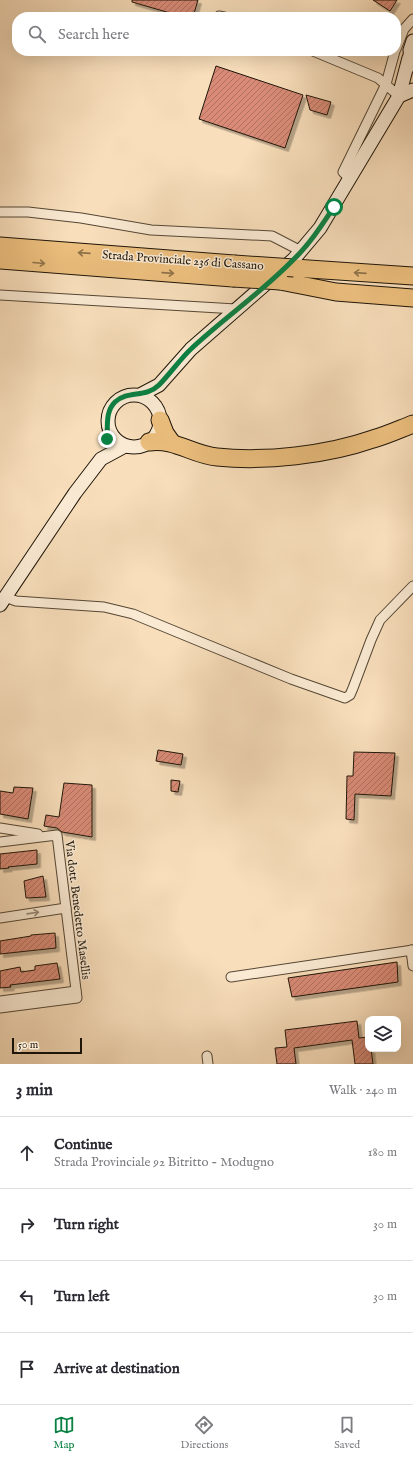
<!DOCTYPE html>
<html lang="en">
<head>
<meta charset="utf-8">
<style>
  body { margin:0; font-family:"IM FELL English",serif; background:#f7f7f7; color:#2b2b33 }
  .controls { position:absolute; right:12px; bottom:12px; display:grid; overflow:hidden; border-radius:8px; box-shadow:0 4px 16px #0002 }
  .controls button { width:36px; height:36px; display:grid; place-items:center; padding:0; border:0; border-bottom:1px solid #e1e1e2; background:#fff; color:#2b2b33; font:20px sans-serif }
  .scale { position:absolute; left:12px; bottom:10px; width:70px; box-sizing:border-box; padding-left:4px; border:2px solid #1f1508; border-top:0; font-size:11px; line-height:14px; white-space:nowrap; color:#1f1508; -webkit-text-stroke:3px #faead3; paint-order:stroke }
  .stop { position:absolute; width:12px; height:12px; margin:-9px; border:3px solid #0b8043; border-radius:50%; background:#fff }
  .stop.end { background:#0b8043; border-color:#fff; box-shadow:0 1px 4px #0008 }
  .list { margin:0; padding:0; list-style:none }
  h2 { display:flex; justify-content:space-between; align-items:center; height:52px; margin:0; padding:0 16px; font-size:17px }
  h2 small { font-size:13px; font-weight:400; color:#7c7c81 }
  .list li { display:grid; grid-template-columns:26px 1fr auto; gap:12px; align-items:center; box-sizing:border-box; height:72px; padding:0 16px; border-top:1px solid #e1e1e2 }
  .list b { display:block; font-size:15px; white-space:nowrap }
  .list p { margin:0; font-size:13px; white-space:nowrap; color:#7c7c81 }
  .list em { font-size:13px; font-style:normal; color:#7c7c81 }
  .icon { flex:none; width:22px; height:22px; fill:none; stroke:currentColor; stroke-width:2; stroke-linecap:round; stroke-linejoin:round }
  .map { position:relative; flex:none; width:413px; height:1064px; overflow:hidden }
  .search { position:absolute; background:#fff; box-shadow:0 4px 16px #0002; left:12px; right:12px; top:12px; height:44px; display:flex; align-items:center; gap:10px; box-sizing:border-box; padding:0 14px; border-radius:16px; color:#7c7c81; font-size:15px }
  .sheet { height:340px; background:#fff }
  nav { display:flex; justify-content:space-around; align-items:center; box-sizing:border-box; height:56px; border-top:1px solid #e1e1e2; background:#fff; font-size:11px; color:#7c7c81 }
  nav a { display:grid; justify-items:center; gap:2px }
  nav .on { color:#0b8043 }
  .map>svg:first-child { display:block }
</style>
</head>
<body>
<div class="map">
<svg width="413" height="1064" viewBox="0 0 413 1064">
  <defs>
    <pattern id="building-hatch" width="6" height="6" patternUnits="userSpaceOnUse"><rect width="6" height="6" fill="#d98b77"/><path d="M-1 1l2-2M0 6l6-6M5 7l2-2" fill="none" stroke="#af7060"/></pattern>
    <filter id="shadow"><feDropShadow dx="3.5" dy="3.5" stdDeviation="0" flood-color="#0004"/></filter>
  </defs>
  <rect width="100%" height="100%" fill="#f8debb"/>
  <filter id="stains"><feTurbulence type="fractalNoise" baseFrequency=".005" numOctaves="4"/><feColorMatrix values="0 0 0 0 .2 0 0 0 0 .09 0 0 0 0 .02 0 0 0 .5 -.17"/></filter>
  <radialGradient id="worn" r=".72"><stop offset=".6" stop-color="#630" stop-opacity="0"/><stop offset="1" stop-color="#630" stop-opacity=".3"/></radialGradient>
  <!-- building -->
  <g fill="url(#building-hatch)" stroke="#1f1508" filter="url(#shadow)">
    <path d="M132 0H198L193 17H184L132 2Z"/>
    <path d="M373 0H397L390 11Z"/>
    <path d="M216 66 303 95 285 148 199 119Z"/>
    <path d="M306 95 331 102 327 115 310 110Z"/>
    <path d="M158 750 183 754 181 765 156 761Z"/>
    <path d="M354 752 395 753 391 796 355 794 354 820 346 819 347 776H353Z"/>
    <path d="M171 780 180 781 178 792 171 791Z"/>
    <path d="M64 783 92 785V837L62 832 57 828 44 826 46 815 59 817Z"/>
    <path d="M14 787 33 788 28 819 0 814V791L13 793Z"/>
    <path d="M37 850V864L8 867 9 868 0 869V854Z"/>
    <path d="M43 876 46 897 26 898 24 881Z"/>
    <path d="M55 933 56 948 0 954V941L31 936V935Z"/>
    <path d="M397 962 398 982 292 997 288 978Z"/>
    <path d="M57 963 60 979 10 985 11 987 0 988V971L20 967 21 972 35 970V966Z"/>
    <path d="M357 1021 359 1038 368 1037V1049H371L373 1064H355L352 1040 294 1048 296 1064H277L275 1048 287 1047 285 1030Z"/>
  </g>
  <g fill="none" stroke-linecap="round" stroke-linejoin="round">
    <defs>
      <g id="street">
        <path d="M219 16 224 17"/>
        <path d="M396 49 404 29 413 19"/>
        <path d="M313 51 378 78 399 96"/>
        <path d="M350 179 343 172 386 84 395 51"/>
        <path d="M0 212H28L81 218 151 230 272 236 301 251"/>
        <path d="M0 295 236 309"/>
        <path d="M5 597 16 601 104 607 133 614 291 679 345 698 350 695 353 688 371 640 380 620 413 586"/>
        <path d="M0 828 38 834"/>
        <path d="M0 842 57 835 77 998 0 1008"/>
        <path d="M0 918 66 908"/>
        <path d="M411 950 413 966"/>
        <path d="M231 977 413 950"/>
        <path d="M0 1001 76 991"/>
        <path d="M207 1056 208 1064"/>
      </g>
      <g id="secondary">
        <path d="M411 65 410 50 413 41"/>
        <path d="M399 96 413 90"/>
        <circle cx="134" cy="421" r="26"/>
        <path d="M140 395 159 385 191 349 293 260 320 228 399 96 409 58"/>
        <path d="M0 605 75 493 101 459 125 446"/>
      </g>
      <g id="highway">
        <path d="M0 246 234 264"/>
        <path d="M0 260 233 278"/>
        <path d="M294 268 413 276"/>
        <path d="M280 281 336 292 413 298"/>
        <path d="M160 420 165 433 172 443"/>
        <path d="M149 442C174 438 193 455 217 457 265 462 327 455 373 439 387 435 400 429 413 424"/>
      </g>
    </defs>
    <!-- street casing -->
    <use href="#street" stroke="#554735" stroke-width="11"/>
    <!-- secondary casing -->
    <use href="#secondary" stroke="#1f1508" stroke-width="15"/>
    <!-- highway casing -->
    <use href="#highway" stroke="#1f1508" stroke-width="19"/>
    <!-- street -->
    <use href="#street" stroke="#faead3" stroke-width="9"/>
    <!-- secondary -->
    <use href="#secondary" stroke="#faead3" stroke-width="13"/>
    <!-- highway -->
    <use href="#highway" stroke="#ecbf7e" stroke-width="17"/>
    <defs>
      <g id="highway-bridge">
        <path d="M234 264 294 268"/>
        <path d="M233 278 280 281"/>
      </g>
    </defs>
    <!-- highway-bridge casing -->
    <use href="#highway-bridge" stroke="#1f1508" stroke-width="19" stroke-linecap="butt"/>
    <!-- highway-bridge -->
    <use href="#highway-bridge" stroke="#ecbf7e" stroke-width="17"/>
  </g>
  <!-- one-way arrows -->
  <defs><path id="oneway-shaft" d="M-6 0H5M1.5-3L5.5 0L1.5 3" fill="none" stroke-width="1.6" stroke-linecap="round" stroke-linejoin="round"/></defs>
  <g stroke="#907249">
    <use href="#oneway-shaft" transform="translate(84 253) rotate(-176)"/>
    <use href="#oneway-shaft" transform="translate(39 263) rotate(5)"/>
    <use href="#oneway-shaft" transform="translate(168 273) rotate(4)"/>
    <use href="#oneway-shaft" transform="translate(360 273) rotate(-176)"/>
  </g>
  <use stroke="#978a78" href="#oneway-shaft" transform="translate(33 913) rotate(-8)"/>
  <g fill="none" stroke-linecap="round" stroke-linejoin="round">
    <!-- route -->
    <path stroke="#0b8043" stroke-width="5" d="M107 439C108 426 105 412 115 402 128 390 146 398 159 385 171 373 180 359 192 348 224 318 262 292 293 260 309 245 322 225 334 207"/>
  </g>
  <g text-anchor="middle" stroke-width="3" stroke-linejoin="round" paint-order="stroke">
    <!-- street labels -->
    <g font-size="12" fill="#1f1508" stroke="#faead3">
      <text transform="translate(183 260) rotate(4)" y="4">Strada Provinciale 236 di Cassano</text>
      <text transform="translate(78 910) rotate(83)" y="4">Via dott. Benedetto Masellis</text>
    </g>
  </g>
  <rect width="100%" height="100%" filter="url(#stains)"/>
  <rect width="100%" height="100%" fill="url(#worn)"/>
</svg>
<div class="controls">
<button><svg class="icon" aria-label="layers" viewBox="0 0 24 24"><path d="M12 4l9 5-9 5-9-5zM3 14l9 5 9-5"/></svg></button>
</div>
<div class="scale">50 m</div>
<div class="stop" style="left:334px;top:207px"></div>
<div class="stop end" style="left:107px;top:439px"></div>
<div class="search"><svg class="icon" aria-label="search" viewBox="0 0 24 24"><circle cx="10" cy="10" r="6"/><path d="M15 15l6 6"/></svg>Search here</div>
</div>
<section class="sheet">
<h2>3 min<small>Walk · 240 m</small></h2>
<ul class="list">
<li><svg class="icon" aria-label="ahead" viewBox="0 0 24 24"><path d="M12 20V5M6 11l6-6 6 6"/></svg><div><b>Continue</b><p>Strada Provinciale 92 Bitritto - Modugno</p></div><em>180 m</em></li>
<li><svg class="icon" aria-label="right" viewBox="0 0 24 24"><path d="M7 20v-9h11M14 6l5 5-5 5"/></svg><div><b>Turn right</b></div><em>30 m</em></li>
<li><svg class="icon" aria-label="left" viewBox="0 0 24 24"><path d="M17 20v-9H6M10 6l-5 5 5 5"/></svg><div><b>Turn left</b></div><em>30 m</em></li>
<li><svg class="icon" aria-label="arrive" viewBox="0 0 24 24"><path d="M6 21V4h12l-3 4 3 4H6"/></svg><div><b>Arrive at destination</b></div></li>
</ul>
</section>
<nav>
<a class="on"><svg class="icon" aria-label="map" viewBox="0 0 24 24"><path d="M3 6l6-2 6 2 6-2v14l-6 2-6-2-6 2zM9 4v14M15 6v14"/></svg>Map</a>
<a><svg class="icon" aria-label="directions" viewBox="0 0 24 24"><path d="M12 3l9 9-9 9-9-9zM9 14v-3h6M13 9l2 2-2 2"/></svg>Directions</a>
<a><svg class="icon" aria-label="saved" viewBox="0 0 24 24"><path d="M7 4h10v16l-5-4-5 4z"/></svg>Saved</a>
</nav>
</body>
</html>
